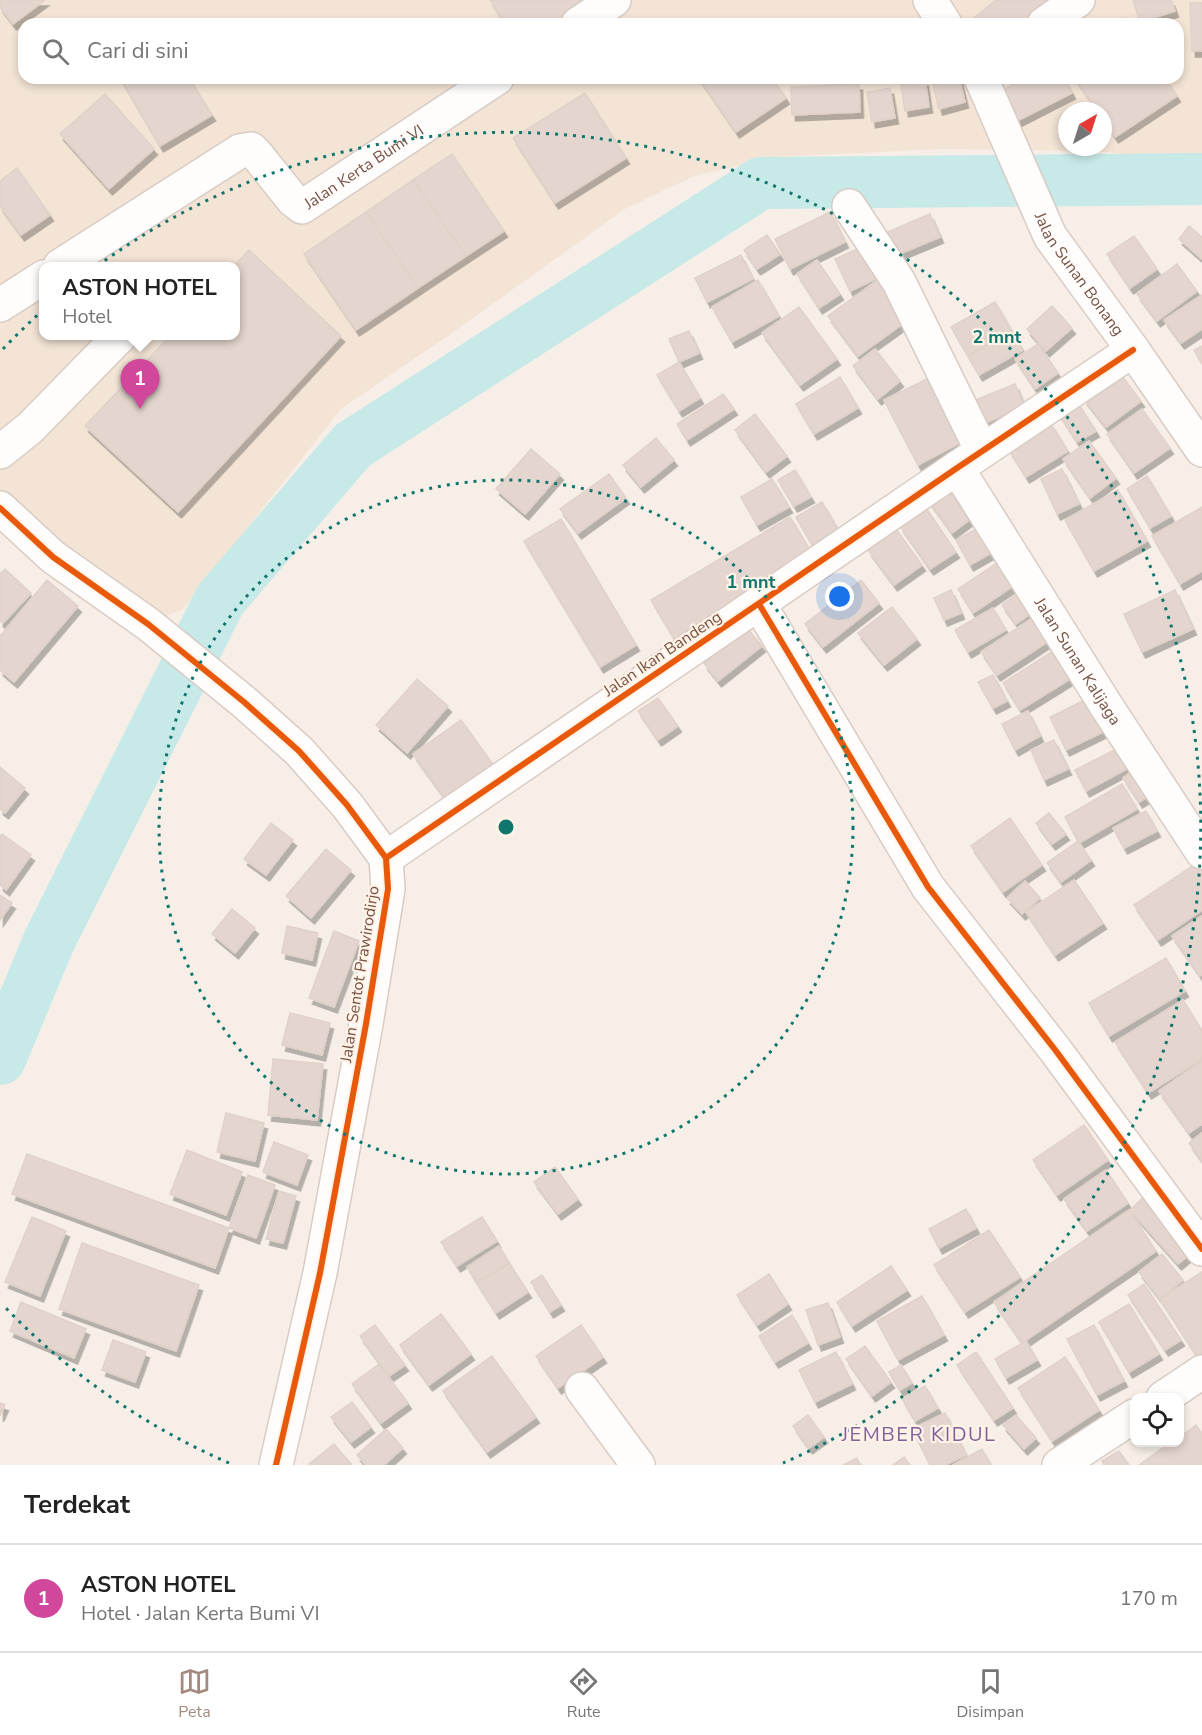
<!DOCTYPE html>
<html lang="id">
<head>
<meta charset="utf-8">
<style>
  body { margin:0; font-family:"Nunito Sans",sans-serif; background:#f2f2f2; color:#222 }
  .controls { position:absolute; right:18px; bottom:18px; display:grid; overflow:hidden; border-radius:12px; box-shadow:0 3px 9px #0003 }
  .controls button { width:54px; height:54px; display:grid; place-items:center; padding:0; border:0; border-bottom:2px solid #e0e0e0; background:#fff; color:#222; font:30px sans-serif }
  .compass { position:absolute; left:1058px; top:102px; width:54px; height:54px; border-radius:50%; background:#fff; box-shadow:0 3px 9px #0003; rotate:39deg }
  .you { position:absolute; left:840px; top:597px; width:21px; height:21px; margin:-15px; border:4px solid #fff; border-radius:50%; background:#1a73e8; box-shadow:0 0 0 9px #1a73e833 }
  .badge { display:grid; place-items:center; width:39px; height:39px; border-radius:50%; background:#a4897e; color:#fff; font-size:20px; font-weight:700 }
  .pin { position:absolute; translate:-50% -50px; filter:drop-shadow(0 2px 3px #0008) }
  .pin::after { content:''; position:absolute; top:32px; width:21px; height:18px; background:inherit; clip-path:polygon(0 0,100% 0,50% 100%) }
  .popup { position:absolute; left:39px; top:262px; width:201px; height:78px; box-sizing:border-box; display:grid; place-content:center; border-radius:12px; background:#fff; filter:drop-shadow(0 2px 4px #0005); font-size:20px; white-space:nowrap; color:#767676 }
  .popup b { font-size:22px; color:#222 }
  .popup::after { content:''; position:absolute; left:50%; top:100%; margin-left:-12px; border:12px solid transparent; border-top-color:#fff }
  .list { margin:0; padding:0; list-style:none }
  h2 { display:flex; justify-content:space-between; align-items:center; height:78px; margin:0; padding:0 24px; font-size:26px }
  h2 small { font-size:20px; font-weight:400; color:#767676 }
  .list li { display:grid; grid-template-columns:39px 1fr auto; gap:18px; align-items:center; box-sizing:border-box; height:108px; padding:0 24px; border-top:2px solid #e0e0e0 }
  .list b { display:block; font-size:22px; white-space:nowrap }
  .list p { margin:0; font-size:20px; white-space:nowrap; color:#767676 }
  .list em { font-size:20px; font-style:normal; color:#767676 }
  .icon { flex:none; width:33px; height:33px; fill:none; stroke:currentColor; stroke-width:2; stroke-linecap:round; stroke-linejoin:round }
  .map { position:relative; flex:none; width:1202px; height:1465px; overflow:hidden }
  .search { position:absolute; background:#fff; box-shadow:0 3px 9px #0003; left:18px; right:18px; top:18px; height:66px; display:flex; align-items:center; gap:15px; box-sizing:border-box; padding:0 21px; border-radius:18px; color:#767676; font-size:22px }
  .sheet { height:186px; background:#fff }
  nav { display:flex; justify-content:space-around; align-items:center; box-sizing:border-box; height:84px; border-top:2px solid #e0e0e0; background:#fff; font-size:16px; color:#767676 }
  nav a { display:grid; justify-items:center; gap:3px }
  nav .on { color:#a4897e }
  .map>svg:first-child { display:block }
</style>
</head>
<body>
<div class="map">
<svg width="1202" height="1465" viewBox="0 0 1202 1465">
  <defs>
    <filter id="shadow"><feDropShadow dx="3.5" dy="6" stdDeviation="0" flood-color="#0004"/></filter>
  </defs>
  <rect width="100%" height="100%" fill="#f7efe7"/>
  <!-- residential -->
  <path fill="#f3e4d6" fill-rule="evenodd" d="M0 0H1202V163L1096 151 942 149 776 157 694 176 625 209 452 333 341 409 183 609 148 624 0 508ZM24 24H1178V78H24ZM1067 111H1103V147H1067ZM44 266H236V336H44Z"/>
  <g fill="none" stroke-linecap="round" stroke-linejoin="round">
    <!-- river -->
    <path stroke="#c7e9e8" stroke-width="52" d="M0 1059 49 941 220 600 353 445 761 183 1202 179"/>
  </g>
  <!-- building -->
  <g fill="#e4d6ce" stroke="#e0d1c9" stroke-width="1.5" filter="url(#shadow)">
    <path d="M0 0H45L13 24 0 7Z"/>
    <path d="M490 0H588L591 4 559 24H505Z"/>
    <path d="M996 0H1055L1026 24H979L974 18Z"/>
    <path d="M1133 0H1171L1175 11 1140 22Z"/>
    <path d="M1190 3H1202V51H1192Z"/>
    <path d="M1125 18 1129 24H1116Z"/>
    <path d="M120 78H189L212 115 160 146Z"/>
    <path d="M699 78H772L786 98 736 132Z"/>
    <path d="M959 78 965 102 939 109 933 85Z"/>
    <path d="M1026 78H1064L1072 93 1013 123 997 93Z"/>
    <path d="M1075 78H1165L1177 96 1115 137 1103 120V111H1097Z"/>
    <path d="M925 80 929 107 905 111 901 85Z"/>
    <path d="M859 84 860 112 792 115 791 87Z"/>
    <path d="M890 88 895 118 872 122 867 92Z"/>
    <path d="M585 93 626 158 555 203 513 138Z"/>
    <path d="M105 94 154 149 109 189 60 134Z"/>
    <path d="M452 154 504 231 466 256 413 180Z"/>
    <path d="M17 168 50 215 21 235 0 206V181Z"/>
    <path d="M413 180 466 256 418 288 366 212Z"/>
    <path d="M366 212 418 288 356 330 304 254Z"/>
    <path d="M830 212 845 242 790 269 775 239Z"/>
    <path d="M930 214 940 237 892 257 883 234Z"/>
    <path d="M1189 226 1202 237V259L1179 239Z"/>
    <path d="M767 235 780 254 757 269 744 250Z"/>
    <path d="M1134 236 1157 269 1130 288 1107 254Z"/>
    <path d="M866 245 880 277 850 291 835 259Z"/>
    <path d="M249 250 341 336 178 512 85 426 170 336H236V266H234Z"/>
    <path d="M741 255 753 279 707 302 695 278Z"/>
    <path d="M817 260 840 294 819 308 797 274Z"/>
    <path d="M1177 264 1197 291 1157 321 1137 294Z"/>
    <path d="M882 277 912 317 858 356 828 316Z"/>
    <path d="M758 280 779 316 732 342 712 307Z"/>
    <path d="M1202 295V329L1181 343 1164 320Z"/>
    <path d="M995 302 1012 331 968 356 951 327Z"/>
    <path d="M1052 306 1072 328 1046 351 1027 329Z"/>
    <path d="M799 307 837 359 800 385 762 333Z"/>
    <path d="M689 331 699 353 679 362 669 339Z"/>
    <path d="M1012 331 1023 350 979 375 968 356Z"/>
    <path d="M1038 344 1058 373 1035 389 1015 359Z"/>
    <path d="M1202 346V363L1194 350Z"/>
    <path d="M875 349 900 381 878 399 853 366Z"/>
    <path d="M679 362 700 398 679 411 657 375Z"/>
    <path d="M1119 372 1141 401 1106 427 1084 399Z"/>
    <path d="M935 375 969 438 918 465 884 400Z"/>
    <path d="M840 377 858 408 814 434 796 404Z"/>
    <path d="M1015 384 1024 406 983 424 973 401Z"/>
    <path d="M723 394 734 409 687 440 677 424Z"/>
    <path d="M1075 399 1096 431 1077 442 1057 411Z"/>
    <path d="M1142 409 1170 448 1134 473 1107 434Z"/>
    <path d="M755 414 787 456 766 472 735 430Z"/>
    <path d="M1051 424 1068 451 1026 477 1009 450Z"/>
    <path d="M656 438 674 460 641 487 623 465Z"/>
    <path d="M1089 441 1116 478 1090 498 1063 459Z"/>
    <path d="M531 449 560 474 525 514 496 489Z"/>
    <path d="M1062 469 1079 504 1057 514 1041 479Z"/>
    <path d="M795 470 811 497 794 506 778 480Z"/>
    <path d="M609 474 626 498 578 533 560 509Z"/>
    <path d="M1147 476 1171 516 1150 528 1127 489Z"/>
    <path d="M772 479 789 507 757 525 741 497Z"/>
    <path d="M947 488 969 520 952 533 929 501Z"/>
    <path d="M1118 490 1147 541 1094 571 1065 520Z"/>
    <path d="M822 502 843 538 817 553 796 517Z"/>
    <path d="M1202 507V571L1180 584 1152 536Z"/>
    <path d="M926 508 956 552 930 569 900 526Z"/>
    <path d="M790 517 814 557 675 640 651 600Z"/>
    <path d="M561 519 636 645 600 667 524 541Z"/>
    <path d="M978 528 993 552 970 565 956 540Z"/>
    <path d="M896 529 922 565 894 585 868 550Z"/>
    <path d="M1000 561 1016 584 973 613 958 589Z"/>
    <path d="M5 569 31 593 3 623 0 621V574Z"/>
    <path d="M47 580 78 606 14 682 0 670V636Z"/>
    <path d="M861 580 879 603 823 647 805 624Z"/>
    <path d="M951 590 961 613 944 620 934 598Z"/>
    <path d="M1023 590 1037 609 1016 624 1002 605Z"/>
    <path d="M1175 590 1193 629 1142 652 1124 614Z"/>
    <path d="M892 607 917 639 884 665 858 633Z"/>
    <path d="M993 608 1006 630 968 652 955 630Z"/>
    <path d="M1040 613 1056 636 997 675 981 652Z"/>
    <path d="M747 628 762 646 718 681 704 663Z"/>
    <path d="M1053 651 1070 679 1020 710 1003 683Z"/>
    <path d="M993 675 1007 701 993 708 978 682Z"/>
    <path d="M417 679 448 706 407 753 376 725Z"/>
    <path d="M658 698 678 726 658 740 638 711Z"/>
    <path d="M1087 699 1103 732 1066 750 1050 717Z"/>
    <path d="M1028 711 1040 736 1015 750 1002 724Z"/>
    <path d="M461 720 495 767 447 801 413 754Z"/>
    <path d="M1054 740 1068 769 1044 780 1031 750Z"/>
    <path d="M1124 745 1134 765 1086 791 1075 770Z"/>
    <path d="M0 767 25 788 5 813 0 809Z"/>
    <path d="M1139 767 1155 792 1139 802 1123 778Z"/>
    <path d="M1122 784 1137 809 1079 843 1065 817Z"/>
    <path d="M1146 811 1157 831 1124 848 1113 828Z"/>
    <path d="M1049 813 1066 834 1052 844 1036 823Z"/>
    <path d="M1010 818 1042 865 1003 892 971 846Z"/>
    <path d="M271 823 293 840 266 875 244 859Z"/>
    <path d="M2 834 31 855 6 890 0 885V837Z"/>
    <path d="M1078 841 1091 860 1061 882 1047 863Z"/>
    <path d="M326 849 351 870 311 918 286 896Z"/>
    <path d="M1197 863 1202 871V910L1158 940 1134 905Z"/>
    <path d="M1074 880 1103 923 1055 955 1026 912Z"/>
    <path d="M1025 881 1040 898 1022 914 1007 898Z"/>
    <path d="M0 895 12 903 0 920Z"/>
    <path d="M232 909 255 928 235 953 212 934Z"/>
    <path d="M1202 916V974L1200 976 1172 936Z"/>
    <path d="M287 926 318 933 312 960 282 953Z"/>
    <path d="M334 931 359 941 334 1007 309 998Z"/>
    <path d="M1166 958 1185 991 1109 1036 1089 1003Z"/>
    <path d="M1183 1000 1202 1031V1059L1148 1093 1115 1042Z"/>
    <path d="M290 1013 330 1023 322 1055 282 1045Z"/>
    <path d="M273 1059 323 1064 317 1120 268 1115Z"/>
    <path d="M1202 1061V1124L1189 1133 1159 1091Z"/>
    <path d="M226 1113 264 1123 255 1161 217 1152Z"/>
    <path d="M1084 1125 1108 1160 1057 1195 1033 1160Z"/>
    <path d="M1202 1133V1161L1189 1143Z"/>
    <path d="M274 1142 308 1155 297 1185 263 1172Z"/>
    <path d="M187 1150 242 1172 226 1215 170 1194Z"/>
    <path d="M27 1154 229 1228 215 1268 12 1194Z"/>
    <path d="M555 1167 578 1199 558 1214 534 1182Z"/>
    <path d="M1106 1170 1128 1203 1087 1231 1064 1199Z"/>
    <path d="M248 1175 275 1185 256 1238 229 1228Z"/>
    <path d="M279 1191 296 1196 283 1243 266 1239Z"/>
    <path d="M1147 1194 1196 1249 1178 1264 1130 1210Z"/>
    <path d="M966 1209 976 1228 939 1248 929 1229Z"/>
    <path d="M1129 1210 1156 1251 1022 1343 994 1302Z"/>
    <path d="M32 1217 66 1231 40 1296 5 1282Z"/>
    <path d="M482 1217 497 1241 457 1266 441 1242Z"/>
    <path d="M989 1230 1020 1277 965 1312 934 1265Z"/>
    <path d="M82 1243 199 1285 176 1351 59 1309Z"/>
    <path d="M499 1246 509 1263 477 1283 467 1267Z"/>
    <path d="M1162 1254 1183 1280 1160 1299 1139 1272Z"/>
    <path d="M509 1263 528 1292 496 1313 477 1283Z"/>
    <path d="M891 1266 907 1290 852 1326 837 1302Z"/>
    <path d="M1202 1272V1353L1197 1356 1160 1299Z"/>
    <path d="M769 1274 788 1304 757 1325 737 1295Z"/>
    <path d="M542 1275 561 1305 550 1312 531 1282Z"/>
    <path d="M1144 1284 1181 1340 1165 1350 1128 1295Z"/>
    <path d="M922 1296 944 1335 898 1360 877 1321Z"/>
    <path d="M21 1302 86 1329 74 1358 10 1331Z"/>
    <path d="M828 1303 840 1337 818 1345 806 1310Z"/>
    <path d="M1129 1304 1159 1354 1129 1372 1099 1322Z"/>
    <path d="M441 1314 471 1354 429 1385 400 1345Z"/>
    <path d="M792 1315 808 1343 775 1362 759 1336Z"/>
    <path d="M375 1325 405 1365 389 1376 360 1336Z"/>
    <path d="M581 1325 603 1357 558 1388 536 1356Z"/>
    <path d="M1094 1325 1124 1381 1097 1395 1067 1339Z"/>
    <path d="M113 1340 146 1352 135 1382 102 1370Z"/>
    <path d="M1026 1341 1037 1360 1006 1378 995 1359Z"/>
    <path d="M865 1346 891 1382 872 1396 846 1359Z"/>
    <path d="M836 1352 852 1384 815 1402 799 1370Z"/>
    <path d="M976 1352 1013 1408 994 1420 957 1365Z"/>
    <path d="M492 1356 536 1417 487 1452 443 1391Z"/>
    <path d="M1065 1357 1099 1410 1052 1441 1018 1388Z"/>
    <path d="M379 1364 408 1403 381 1423 352 1384Z"/>
    <path d="M901 1365 912 1383 900 1390 889 1372Z"/>
    <path d="M925 1386 938 1408 915 1421 902 1399Z"/>
    <path d="M352 1402 371 1427 351 1442 331 1417Z"/>
    <path d="M0 1403 5 1405 0 1416Z"/>
    <path d="M945 1413 966 1455 945 1465H930L912 1429Z"/>
    <path d="M808 1415 824 1437 809 1448 793 1426Z"/>
    <path d="M1016 1415 1036 1438 1024 1449 1003 1425Z"/>
    <path d="M1196 1425 1202 1434V1465H1139L1171 1442H1180V1437Z"/>
    <path d="M386 1429 403 1448 384 1465H366L357 1455Z"/>
    <path d="M334 1444 352 1465 309 1464Z"/>
    <path d="M982 1449 991 1465H953Z"/>
    <path d="M1119 1451 1129 1465H1104L1102 1461Z"/>
    <path d="M904 1457 910 1465H893Z"/>
    <path d="M857 1458 860 1465H843Z"/>
  </g>
  <g fill="none" stroke-linecap="round" stroke-linejoin="round">
    <defs>
      <g id="minor">
        <path d="M930 0 945 24"/>
        <path d="M578 24 614 0"/>
        <path d="M1044 24 1078 0"/>
        <path id="s1" d="M981 78 1050 236 1133 350 1202 450"/>
        <path d="M849 206 899 282 982 451"/>
        <path id="s2" d="M60 266 240 151 251 149 257 155 293 200 302 207 497 78"/>
        <path d="M0 305 44 277"/>
        <path d="M0 452 30 428 120 336"/>
        <path id="s3" d="M957 468 1107 707 1202 852"/>
        <path d="M0 508 53 557 148 624 244 702 299 751 347 805 386 858 388 889 366 1024 320 1273 276 1465"/>
        <path d="M759 604 928 887 1056 1051 1202 1249"/>
        <path d="M386 858 957 468 1133 350"/>
        <path d="M582 1389 638 1465"/>
        <path d="M1163 1398 1202 1372"/>
        <path d="M1059 1465 1134 1416"/>
      </g>
    </defs>
    <!-- minor casing -->
    <use href="#minor" stroke="#d8ccc5" stroke-width="36"/>
    <!-- minor -->
    <use href="#minor" stroke="#fefdfb" stroke-width="33"/>
    <defs>
      <g id="cycleway">
        <path d="M0 508 53 557 148 624 244 702 299 751 347 805 386 858 388 889 366 1024 320 1273 276 1465"/>
        <path d="M759 604 928 887 1056 1051 1202 1249"/>
        <path d="M386 858 957 468 1133 350"/>
      </g>
    </defs>
    <!-- cycleway casing -->
    <use href="#cycleway" stroke="#fff3e8" stroke-width="10"/>
    <!-- cycleway -->
    <use href="#cycleway" stroke="#e8590c" stroke-width="6"/>
  </g>
  <!-- distance rings -->
  <g fill="none" stroke="#0f766e" stroke-width="3" stroke-dasharray="3 6">
    <circle cx="506" cy="827" r="347"/>
    <path d="M229 1463A694 694 0 0 1 3 1305M3 349A694 694 0 1 1 783 1463"/>
  </g>
  <g text-anchor="middle" stroke-width="4.5" stroke-linejoin="round" paint-order="stroke">
    <!-- street labels -->
    <g font-size="16" fill="#775245" stroke="#fff3e8">
      <text dy="6" stroke="none"><textPath href="#s2" startOffset="376">Jalan Kerta Bumi VI</textPath></text>
      <text dy="6" stroke="none"><textPath href="#s1" startOffset="220">Jalan Sunan Bonang</textPath></text>
      <text transform="translate(662 653) rotate(-34)" y="6">Jalan Ikan Bandeng</text>
      <text dy="6" stroke="none"><textPath href="#s3" startOffset="228">Jalan Sunan Kalijaga</textPath></text>
      <text transform="translate(359 974) rotate(-81)" y="6">Jalan Sentot Prawirodirjo</text>
    </g>
    <!-- quarter labels -->
    <g font-size="20" letter-spacing="1.5" fill="#81609b" stroke="#fff3e8">
      <text x="919" y="1441">JEMBER KIDUL</text>
    </g>
  </g>
  <circle cx="506" cy="827" r="9" fill="#0f766e" stroke="#fff3e8" stroke-width="3"/>
  <g font-size="18" text-anchor="middle" font-weight="bold" fill="#0f766e" stroke="#fff3e8" stroke-width="4.5" stroke-linejoin="round" paint-order="stroke">
    <text x="997" y="343">2 mnt</text>
    <text x="751" y="588">1 mnt</text>
  </g>
</svg>
<div class="controls">
<button><svg class="icon" aria-label="locate" viewBox="0 0 24 24"><circle cx="12" cy="12" r="6"/><path d="M12 2v4M12 18v4M2 12h4M18 12h4"/></svg></button>
</div>
<svg class="compass" viewBox="-18 -18 36 36"><path d="M0-13l5 13h-10z" fill="#e53935"/><path d="M0 13l5-13h-10z" fill="#767676"/></svg>
<div class="you"></div>
<div class="pin badge" style="left:140px;top:409px;background:#d1479c">1</div>
<div class="popup"><b>ASTON HOTEL</b>Hotel</div>
<div class="search"><svg class="icon" aria-label="search" viewBox="0 0 24 24"><circle cx="10" cy="10" r="6"/><path d="M15 15l6 6"/></svg>Cari di sini</div>
</div>
<section class="sheet">
<h2>Terdekat<small></small></h2>
<ul class="list">
<li><span class="badge" style="background:#d1479c">1</span><div><b>ASTON HOTEL</b><p>Hotel · Jalan Kerta Bumi VI</p></div><em>170 m</em></li>
</ul>
</section>
<nav>
<a class="on"><svg class="icon" aria-label="map" viewBox="0 0 24 24"><path d="M3 6l6-2 6 2 6-2v14l-6 2-6-2-6 2zM9 4v14M15 6v14"/></svg>Peta</a>
<a><svg class="icon" aria-label="directions" viewBox="0 0 24 24"><path d="M12 3l9 9-9 9-9-9zM9 14v-3h6M13 9l2 2-2 2"/></svg>Rute</a>
<a><svg class="icon" aria-label="saved" viewBox="0 0 24 24"><path d="M7 4h10v16l-5-4-5 4z"/></svg>Disimpan</a>
</nav>
</body>
</html>
